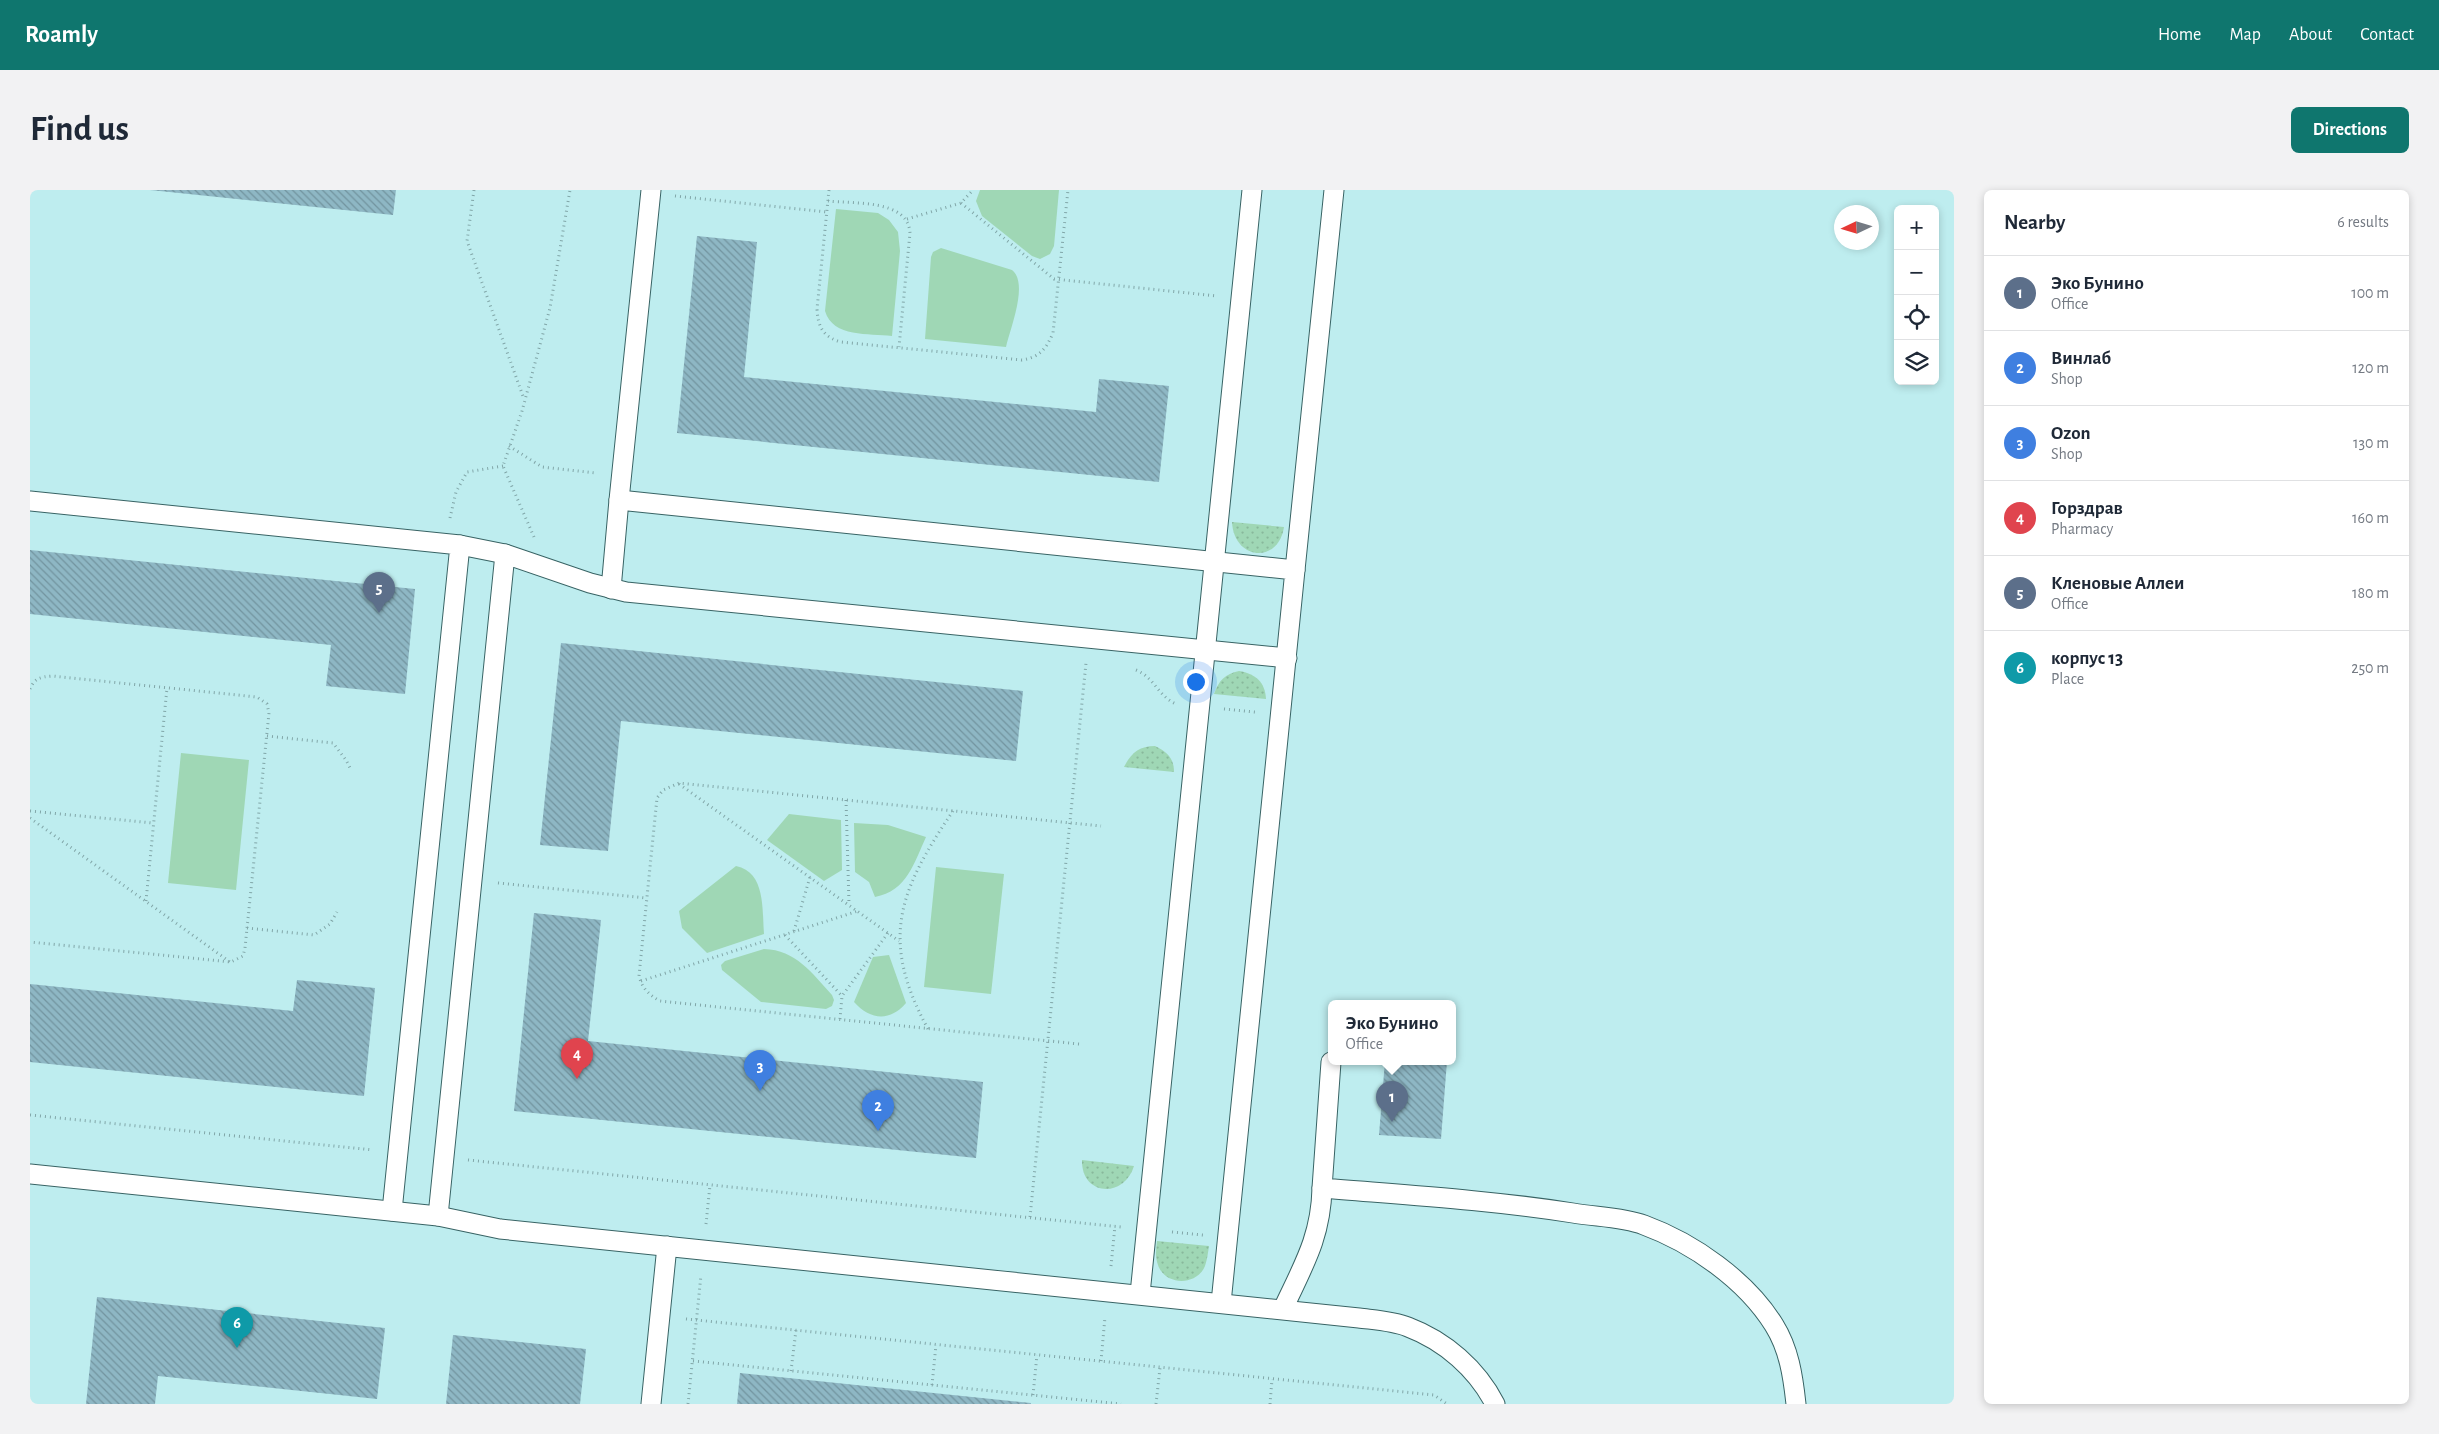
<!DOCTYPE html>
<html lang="en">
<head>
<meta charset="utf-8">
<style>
  body { margin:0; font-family:"Alegreya Sans",sans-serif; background:#f2f2f3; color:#1f2937 }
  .controls { position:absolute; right:15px; top:15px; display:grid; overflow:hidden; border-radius:8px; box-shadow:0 2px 8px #0003 }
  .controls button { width:45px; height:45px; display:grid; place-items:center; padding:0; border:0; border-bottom:1px solid #e0e1e3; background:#fff; color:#1f2937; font:25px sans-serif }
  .compass { position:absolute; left:1804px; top:15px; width:45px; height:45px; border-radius:50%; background:#fff; box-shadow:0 2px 8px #0003; rotate:266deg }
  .you { position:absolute; left:1165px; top:491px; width:18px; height:18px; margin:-12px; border:4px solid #fff; border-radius:50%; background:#1a73e8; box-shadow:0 0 0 8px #1a73e833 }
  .badge { display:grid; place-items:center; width:32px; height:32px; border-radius:50%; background:#0f766e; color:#fff; font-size:16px; font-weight:700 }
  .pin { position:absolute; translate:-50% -41px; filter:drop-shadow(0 1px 2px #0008) }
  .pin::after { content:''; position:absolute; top:26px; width:18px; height:15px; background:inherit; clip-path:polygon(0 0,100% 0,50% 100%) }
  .popup { position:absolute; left:1298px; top:810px; width:128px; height:65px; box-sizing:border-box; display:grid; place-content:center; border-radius:8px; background:#fff; filter:drop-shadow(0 1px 4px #0005); font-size:16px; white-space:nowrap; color:#747a83 }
  .popup b { font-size:19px; color:#1f2937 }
  .popup::after { content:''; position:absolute; left:50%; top:100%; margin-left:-10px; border:10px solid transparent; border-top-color:#fff }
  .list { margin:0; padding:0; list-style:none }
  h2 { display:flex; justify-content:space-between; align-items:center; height:65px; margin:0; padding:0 20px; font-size:21px }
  h2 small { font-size:16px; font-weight:400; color:#747a83 }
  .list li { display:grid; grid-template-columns:32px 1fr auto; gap:15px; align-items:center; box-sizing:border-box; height:75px; padding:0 20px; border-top:1px solid #e0e1e3 }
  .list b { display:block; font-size:19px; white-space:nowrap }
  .list p { margin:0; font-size:16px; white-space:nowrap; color:#747a83 }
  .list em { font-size:16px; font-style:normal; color:#747a83 }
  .icon { flex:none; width:28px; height:28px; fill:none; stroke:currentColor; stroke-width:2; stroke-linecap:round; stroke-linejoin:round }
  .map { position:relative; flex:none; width:1924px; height:1214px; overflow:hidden; border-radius:8px }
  header { display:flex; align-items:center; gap:30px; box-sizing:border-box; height:70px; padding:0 25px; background:#0f766e; color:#fff }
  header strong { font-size:24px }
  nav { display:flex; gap:28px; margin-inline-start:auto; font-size:18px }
  .intro { display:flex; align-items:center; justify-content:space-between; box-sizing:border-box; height:120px; padding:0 30px }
  h1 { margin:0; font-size:35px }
  .button { padding:12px 22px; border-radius:8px; background:#0f766e; color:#fff; font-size:18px; font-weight:700 }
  main { display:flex; gap:30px; padding:0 30px }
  aside { flex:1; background:#fff; border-radius:8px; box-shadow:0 2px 8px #0003 }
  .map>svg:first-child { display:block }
</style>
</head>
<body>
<header>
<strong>Roamly</strong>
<nav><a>Home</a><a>Map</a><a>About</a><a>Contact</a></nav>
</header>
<div class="intro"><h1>Find us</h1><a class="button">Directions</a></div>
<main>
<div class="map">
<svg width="1924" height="1214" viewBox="0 0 1924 1214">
  <defs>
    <pattern id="grass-dots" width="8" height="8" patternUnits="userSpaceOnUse" patternTransform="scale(1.25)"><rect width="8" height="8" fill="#9fd7b5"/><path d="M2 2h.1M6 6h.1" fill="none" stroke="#88b89b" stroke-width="1.8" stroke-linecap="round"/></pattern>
    <pattern id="building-back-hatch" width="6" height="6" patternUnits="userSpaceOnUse" patternTransform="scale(1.25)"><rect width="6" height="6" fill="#8eb7c4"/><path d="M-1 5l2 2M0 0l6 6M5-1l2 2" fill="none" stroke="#72949f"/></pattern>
  </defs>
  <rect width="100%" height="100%" fill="#beedef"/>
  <!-- grass -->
  <g fill="url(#grass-dots)">
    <path d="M1202 332 1254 337C1248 375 1204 370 1202 332Z"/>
    <path d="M1209 481C1226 484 1235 492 1236 509L1184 504C1189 490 1195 484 1209 481Z"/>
    <path d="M1125 556C1137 562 1144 568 1144 582L1094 577C1101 563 1109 556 1125 556Z"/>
    <path d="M1052 970 1104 976C1094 1009 1051 1006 1052 970Z"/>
    <path d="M1127 1051 1179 1056C1178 1063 1177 1070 1175 1076 1167 1096 1135 1096 1128 1075 1125 1067 1126 1059 1127 1051Z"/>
  </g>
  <!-- green -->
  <g fill="#9fd7b5">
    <path d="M950 0H1029L1024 56 1020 64 1010 69 1002 66 952 26 946 11Z"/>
    <path d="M806 19 848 23 859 30 868 42 870 61 862 146C839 143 803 148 795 121Z"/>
    <path d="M911 58 982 80C999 93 980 139 976 157L895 149 901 67 903 62Z"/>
    <path d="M151 563 219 570 206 700 138 693Z"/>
    <path d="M759 624 811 630 812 680 794 691 737 650Z"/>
    <path d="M824 633 858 635 896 647C884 673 877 701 845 707L839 692 825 682Z"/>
    <path d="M706 676C736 682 732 720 734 744L677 763 652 738 649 721Z"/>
    <path d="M906 677 974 684 961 804 894 797Z"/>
    <path d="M734 759C766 760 782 783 802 805L804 810 802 816 796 819 731 812 692 780 691 775 695 771Z"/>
    <path d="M859 765 876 813C860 832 840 830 824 812L843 767Z"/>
  </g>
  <!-- building -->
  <g fill="url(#building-back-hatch)">
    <path d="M120 0H366L363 25Z"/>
    <path d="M667 46 727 52 714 187 1066 222 1069 189 1139 196 1129 292 647 243Z"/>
    <path d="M0 360 385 399 375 504 296 496 301 455 0 424Z"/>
    <path d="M531 453 993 501 986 571 591 531 578 661 510 655Z"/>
    <path d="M504 723 571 730 558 851 953 892 946 968 484 921Z"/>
    <path d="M267 790 345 798 334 906 0 872V794L263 821Z"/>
    <path d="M1355 871H1417L1411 949 1349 945Z"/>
    <path d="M67 1107 355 1138 347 1209 128 1186 125 1214H56Z"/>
    <path d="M423 1145 556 1159 550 1214H416Z"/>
    <path d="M710 1183 1001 1213V1214H707Z"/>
  </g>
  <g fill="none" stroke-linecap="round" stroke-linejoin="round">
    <defs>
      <g id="service">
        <path d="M589 310 621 0"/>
        <path d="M0 311 430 355 362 1021"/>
        <path d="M430 355 475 364"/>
        <path d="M1265 380 1304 0"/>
        <path d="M581 399 589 310 1265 380 1191 1113"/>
        <path d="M1301 872 1292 998C1376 1005 1460 1010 1543 1023 1566 1027 1593 1027 1614 1035 1663 1053 1716 1090 1744 1135 1759 1159 1763 1186 1766 1214"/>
        <path d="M0 984 408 1026 470 1039 1329 1128C1344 1130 1363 1131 1378 1137 1415 1151 1447 1179 1465 1214"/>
        <path d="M408 1026 475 364 560 393 596 402 1257 468"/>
        <path d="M1110 1104 1222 0"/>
        <path d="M1253 1119C1273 1076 1291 1047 1292 998"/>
        <path d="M621 1214 637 1056"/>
      </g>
    </defs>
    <!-- service casing -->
    <use href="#service" stroke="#386364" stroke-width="21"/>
    <!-- path -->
    <g stroke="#81a6a8" stroke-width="3" stroke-dasharray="1 4" stroke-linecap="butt">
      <path d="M444 0 437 51 494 209"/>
      <path d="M799 0 787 119C788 137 793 147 811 152L992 170C1010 167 1016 159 1023 143L1038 0"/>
      <path d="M645 6 797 22"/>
      <path d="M798 11C824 14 878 9 880 43L869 157"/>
      <path d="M931 13 1024 89 1187 106"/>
      <path d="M877 29 931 13 943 0"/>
      <path d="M479 256 512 277 566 283"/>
      <path d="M420 328 426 302 437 282 473 276"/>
      <path d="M504 347 473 276 492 221 520 118 540 0"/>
      <path d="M1106 480C1124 487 1128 506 1146 514"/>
      <path d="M0 499C5 488 10 487 22 486L227 507 237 514 239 523 215 758 213 766 201 772 0 752"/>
      <path d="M1194 519 1225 522"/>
      <path d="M237 546 303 553 316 570 321 580"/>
      <path d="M649 594 869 751"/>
      <path d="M816 610 819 714"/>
      <path d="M0 621 123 633"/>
      <path d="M0 628 200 772"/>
      <path d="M468 693 616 708"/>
      <path d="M116 711 137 498"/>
      <path d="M217 738 284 745 300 734 307 722"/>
      <path d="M764 741 780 687"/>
      <path d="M755 745 812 806"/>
      <path d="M611 791 828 721"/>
      <path d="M810 829 812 806 858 743"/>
      <path d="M898 839C849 749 869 701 923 621"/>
      <path d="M1049 854 630 811C619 805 612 798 609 786L627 608 633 600 649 593 1071 636"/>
      <path d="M0 925 343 960"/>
      <path d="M438 970 1091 1037"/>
      <path d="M1000 1027 1056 473"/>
      <path d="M676 1034 680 995"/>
      <path d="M1142 1042 1173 1045"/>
      <path d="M1081 1076 1085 1036"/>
      <path d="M656 1129 1404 1205 1417 1214"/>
      <path d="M663 1171 1091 1214"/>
      <path d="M1071 1171 1075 1127"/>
      <path d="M761 1181 766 1140"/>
      <path d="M902 1195 906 1155"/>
      <path d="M1003 1205 1007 1165"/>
      <path d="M658 1214 671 1085"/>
      <path d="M1126 1214 1130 1178"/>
      <path d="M1240 1214 1242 1189"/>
    </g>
    <!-- service -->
    <use href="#service" stroke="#fff" stroke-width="19"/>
  </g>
</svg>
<div class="controls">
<button>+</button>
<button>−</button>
<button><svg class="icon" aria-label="locate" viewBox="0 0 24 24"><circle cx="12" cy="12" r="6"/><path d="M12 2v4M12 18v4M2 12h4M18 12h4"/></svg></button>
<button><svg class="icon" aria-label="layers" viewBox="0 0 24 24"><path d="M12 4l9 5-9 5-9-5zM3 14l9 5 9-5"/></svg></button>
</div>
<svg class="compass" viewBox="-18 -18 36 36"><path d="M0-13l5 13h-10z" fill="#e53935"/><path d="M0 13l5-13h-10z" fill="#747a83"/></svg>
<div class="you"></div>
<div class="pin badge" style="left:1362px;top:932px;background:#5c6f8a">1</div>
<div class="popup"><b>Эко Бунино</b>Office</div>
<div class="pin badge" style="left:848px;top:941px;background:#3f7fe0">2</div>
<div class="pin badge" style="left:730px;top:901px;background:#3f7fe0">3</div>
<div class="pin badge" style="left:547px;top:889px;background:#e0444e">4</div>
<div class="pin badge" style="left:349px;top:423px;background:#5c6f8a">5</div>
<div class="pin badge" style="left:207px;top:1158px;background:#0f9aa8">6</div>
</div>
<aside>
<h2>Nearby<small>6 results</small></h2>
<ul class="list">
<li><span class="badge" style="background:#5c6f8a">1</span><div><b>Эко Бунино</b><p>Office</p></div><em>100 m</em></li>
<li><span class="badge" style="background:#3f7fe0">2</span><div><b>Винлаб</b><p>Shop</p></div><em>120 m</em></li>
<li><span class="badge" style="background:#3f7fe0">3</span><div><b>Ozon</b><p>Shop</p></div><em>130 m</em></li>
<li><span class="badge" style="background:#e0444e">4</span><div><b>Горздрав</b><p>Pharmacy</p></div><em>160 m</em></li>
<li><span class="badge" style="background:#5c6f8a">5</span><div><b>Кленовые Аллеи</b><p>Office</p></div><em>180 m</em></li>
<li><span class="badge" style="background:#0f9aa8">6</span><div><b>корпус 13</b><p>Place</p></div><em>250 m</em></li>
</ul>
</aside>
</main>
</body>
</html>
